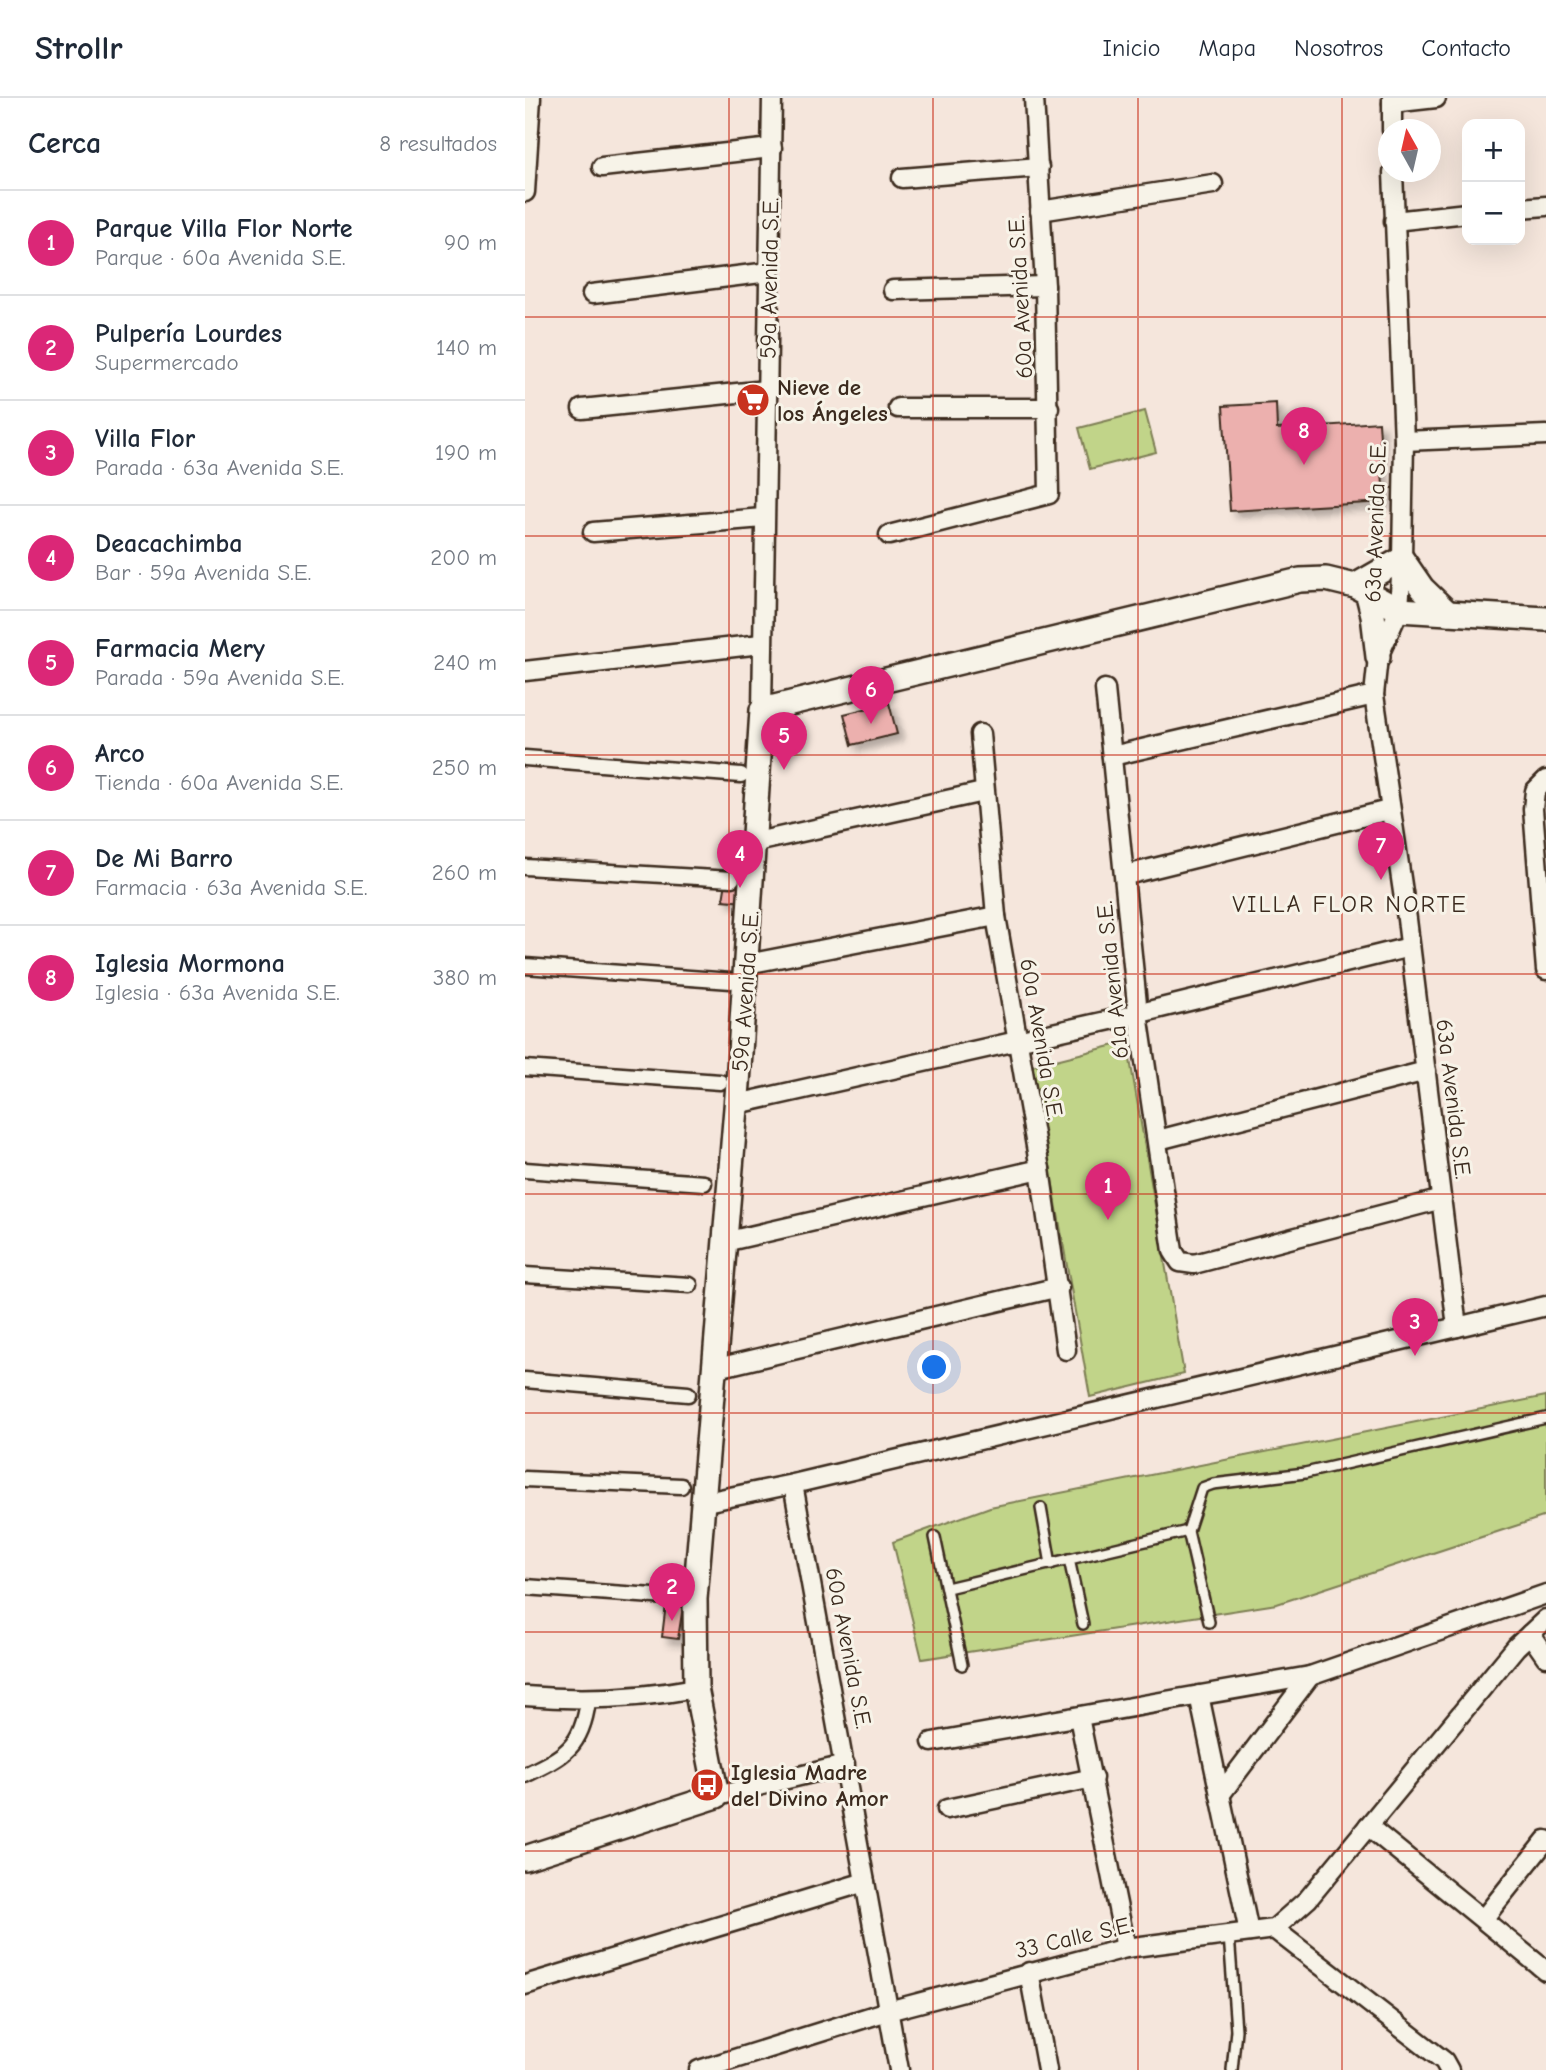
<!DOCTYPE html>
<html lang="es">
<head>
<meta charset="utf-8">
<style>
  body { margin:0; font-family:"Comic Neue",sans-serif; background:#f2f2f3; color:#1f2937 }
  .controls { position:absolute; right:21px; top:21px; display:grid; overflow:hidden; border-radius:14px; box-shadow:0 7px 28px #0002 }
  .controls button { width:63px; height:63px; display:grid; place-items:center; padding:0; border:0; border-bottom:2px solid #e0e1e3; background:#fff; color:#1f2937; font:35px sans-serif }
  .compass { position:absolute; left:853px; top:21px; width:63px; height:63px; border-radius:50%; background:#fff; box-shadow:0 7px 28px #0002; rotate:352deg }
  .you { position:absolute; left:410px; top:1270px; width:24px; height:24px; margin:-18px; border:5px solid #fff; border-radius:50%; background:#1a73e8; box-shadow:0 0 0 10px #1a73e833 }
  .badge { display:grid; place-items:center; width:46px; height:46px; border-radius:50%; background:#db2777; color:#fff; font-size:23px; font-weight:700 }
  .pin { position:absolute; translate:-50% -58px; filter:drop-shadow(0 2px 4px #0008) }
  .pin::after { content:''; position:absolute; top:37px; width:24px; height:21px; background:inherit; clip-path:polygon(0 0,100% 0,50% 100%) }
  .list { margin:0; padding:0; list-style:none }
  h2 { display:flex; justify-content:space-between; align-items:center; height:91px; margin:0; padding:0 28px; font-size:30px }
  h2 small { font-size:23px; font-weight:400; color:#747a83 }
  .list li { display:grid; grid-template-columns:46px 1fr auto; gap:21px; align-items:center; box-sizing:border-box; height:105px; padding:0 28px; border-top:2px solid #e0e1e3 }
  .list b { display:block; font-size:26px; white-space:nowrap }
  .list p { margin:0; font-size:23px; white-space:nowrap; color:#747a83 }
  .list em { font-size:23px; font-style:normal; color:#747a83 }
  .map { position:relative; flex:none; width:1021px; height:1972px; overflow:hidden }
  header { display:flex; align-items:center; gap:42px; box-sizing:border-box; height:98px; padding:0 35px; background:#fff; border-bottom:2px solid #e0e1e3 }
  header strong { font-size:33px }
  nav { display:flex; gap:38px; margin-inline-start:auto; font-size:24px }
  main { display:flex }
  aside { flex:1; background:#fff }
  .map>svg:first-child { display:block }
</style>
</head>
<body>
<header>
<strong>Strollr</strong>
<nav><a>Inicio</a><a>Mapa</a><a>Nosotros</a><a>Contacto</a></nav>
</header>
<main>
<aside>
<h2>Cerca<small>8 resultados</small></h2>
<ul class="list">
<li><span class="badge">1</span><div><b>Parque Villa Flor Norte</b><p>Parque · 60a Avenida S.E.</p></div><em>90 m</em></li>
<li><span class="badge">2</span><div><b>Pulpería Lourdes</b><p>Supermercado</p></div><em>140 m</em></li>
<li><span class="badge">3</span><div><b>Villa Flor</b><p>Parada · 63a Avenida S.E.</p></div><em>190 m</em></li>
<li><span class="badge">4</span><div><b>Deacachimba</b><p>Bar · 59a Avenida S.E.</p></div><em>200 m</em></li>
<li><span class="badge">5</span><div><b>Farmacia Mery</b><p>Parada · 59a Avenida S.E.</p></div><em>240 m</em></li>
<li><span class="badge">6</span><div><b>Arco</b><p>Tienda · 60a Avenida S.E.</p></div><em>250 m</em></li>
<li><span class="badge">7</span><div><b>De Mi Barro</b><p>Farmacia · 63a Avenida S.E.</p></div><em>260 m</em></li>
<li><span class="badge">8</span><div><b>Iglesia Mormona</b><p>Iglesia · 63a Avenida S.E.</p></div><em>380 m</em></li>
</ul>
</aside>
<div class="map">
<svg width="1021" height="1972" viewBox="0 0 1021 1972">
  <defs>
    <filter id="shadow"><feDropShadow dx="6" dy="6" stdDeviation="3.5" flood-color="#0004"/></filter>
  </defs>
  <rect width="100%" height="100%" fill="#f5e6dc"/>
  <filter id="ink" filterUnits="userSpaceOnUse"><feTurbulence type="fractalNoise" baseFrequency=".0143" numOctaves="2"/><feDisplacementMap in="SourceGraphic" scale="14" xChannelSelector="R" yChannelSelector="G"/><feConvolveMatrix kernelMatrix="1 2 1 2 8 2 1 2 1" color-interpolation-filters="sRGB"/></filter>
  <g filter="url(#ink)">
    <!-- green -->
    <g fill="#c1d489" stroke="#7e7f54" stroke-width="2">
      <path d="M620 313 631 354 565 371 554 330Z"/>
      <path d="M602 944 659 1276 565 1299 507 968Z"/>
      <path d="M1021 1298V1418L752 1506 397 1561 368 1444 465 1409Z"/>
    </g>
    <!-- building -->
    <g fill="#ecb0ae" stroke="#3b2a1e" stroke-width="2" filter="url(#shadow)">
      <path d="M751 305 752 331 854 324 859 404 705 413 698 308Z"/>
      <path d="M364 605 372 636 327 647 319 616Z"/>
      <path d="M201 784 221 786 219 804 198 802Z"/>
      <path d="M141 1506 158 1508 153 1541 137 1539Z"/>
    </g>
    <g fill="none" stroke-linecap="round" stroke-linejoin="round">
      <defs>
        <g id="service">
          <path d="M516 1410 526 1466"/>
          <path d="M410 1439 437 1567"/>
          <path d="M544 1461 558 1526"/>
          <path d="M422 1490 663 1433"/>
          <path d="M684 1524 663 1433 677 1390 688 1386 780 1375 1021 1320"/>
          <path d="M704 1837 711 1932 707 1972"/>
        </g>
        <g id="pedestrian">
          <path d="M0 660 216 677"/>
          <path d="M0 769 207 781"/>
          <path d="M0 868 206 883"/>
          <path d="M0 970 195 984"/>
          <path d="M0 1072 179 1085"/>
          <path d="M0 1177 165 1187"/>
          <path d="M0 1282 163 1296"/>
          <path d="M0 1381 156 1388"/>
          <path d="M0 1489 143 1499"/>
          <path d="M0 1677C40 1658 57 1649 63 1603"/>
        </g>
        <g id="minor">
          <path d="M867 0V32"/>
          <path d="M867 5 911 0"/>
          <path d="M77 69 247 50"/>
          <path d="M868 74 879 343 877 461 874 512 853 559 849 597 882 821 932 1229"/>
          <path d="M377 80 514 69"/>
          <path d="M0 94 6 0"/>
          <path d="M995 110 1021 108"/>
          <path d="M515 113 688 86"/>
          <path d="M869 123 942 115"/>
          <path d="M368 192 520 188"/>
          <path d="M67 196 244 174"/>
          <path d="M373 310H524"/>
          <path d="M57 311 241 292"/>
          <path d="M879 343 1021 337"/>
          <path d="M68 434 238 420"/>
          <path d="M364 437 524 396 520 188 509 0"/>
          <path d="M0 573 236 546"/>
          <path d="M580 591 613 916 648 1153 655 1164 669 1166 917 1101"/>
          <path d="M237 612 247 0"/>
          <path d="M455 636 471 818 515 1071 541 1252"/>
          <path d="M587 658 849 597"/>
          <path d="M1021 682 1010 693 1008 711 1021 872"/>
          <path d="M231 744 458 694"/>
          <path d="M601 777 864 712"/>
          <path d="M222 866 471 818"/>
          <path d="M212 1006 599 919 885 849"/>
          <path d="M633 1042 901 973"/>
          <path d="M199 1144 515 1071"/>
          <path d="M188 1271 534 1189"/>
          <path d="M268 1386 374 1972"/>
          <path d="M176 1405 268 1386 1021 1208"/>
          <path d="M1005 1536 1021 1559"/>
          <path d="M674 1597 724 1834"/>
          <path d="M0 1598C59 1603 112 1601 171 1590"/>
          <path d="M554 1619 601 1850"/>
          <path d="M407 1644 785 1578 1021 1496"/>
          <path d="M695 1697 785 1578"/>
          <path d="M192 1698 320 1667"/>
          <path d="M422 1711 568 1680"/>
          <path d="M843 1728 1021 1873"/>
          <path d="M959 1820 1021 1742"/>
          <path d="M749 1831 783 1801 991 1549 1021 1521"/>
          <path d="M749 1831 919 1963 924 1972"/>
          <path d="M504 1874 522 1972"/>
          <path d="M0 1887 340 1784"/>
          <path d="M174 1972 363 1913 601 1850 749 1831"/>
        </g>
        <g id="tertiary">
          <path d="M830 488 877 461 897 490 923 515"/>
          <path d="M842 493 848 517 853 559"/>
          <path d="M0 1760 192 1698 171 1590 170 1501 213 986 237 612 775 482 801 481 830 488 874 512 1021 521"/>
        </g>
      </defs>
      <!-- service casing -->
      <use href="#service" stroke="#3b2a1e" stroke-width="14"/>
      <!-- pedestrian casing -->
      <use href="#pedestrian" stroke="#3b2a1e" stroke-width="19"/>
      <!-- minor casing -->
      <use href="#minor" stroke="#3b2a1e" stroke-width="23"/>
      <!-- tertiary casing -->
      <use href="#tertiary" stroke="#3b2a1e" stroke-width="28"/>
      <!-- service -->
      <use href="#service" stroke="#f7f3e8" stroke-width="9"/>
      <!-- pedestrian -->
      <use href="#pedestrian" stroke="#f7f3e8" stroke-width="14"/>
      <!-- minor -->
      <use href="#minor" stroke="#f7f3e8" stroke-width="18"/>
      <!-- tertiary -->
      <use href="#tertiary" stroke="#f7f3e8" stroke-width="23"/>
    </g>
  </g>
  <!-- grid -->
  <path fill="none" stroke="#c8321e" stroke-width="2" stroke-opacity="0.55" d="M204 0V1972M408 0V1972M613 0V1972M817 0V1972M0 219H1021M0 438H1021M0 657H1021M0 876H1021M0 1096H1021M0 1315H1021M0 1534H1021M0 1753H1021"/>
  <!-- icons -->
  <defs>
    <symbol id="supermarket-disc" viewBox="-11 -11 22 22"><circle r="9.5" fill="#c8321e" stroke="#f7f3e8"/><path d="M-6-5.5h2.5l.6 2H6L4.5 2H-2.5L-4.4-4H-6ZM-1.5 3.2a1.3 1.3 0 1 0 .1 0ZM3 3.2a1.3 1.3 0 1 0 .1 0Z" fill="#fff"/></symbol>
    <symbol id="bus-disc" viewBox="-11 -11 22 22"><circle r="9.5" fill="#c8321e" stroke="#f7f3e8"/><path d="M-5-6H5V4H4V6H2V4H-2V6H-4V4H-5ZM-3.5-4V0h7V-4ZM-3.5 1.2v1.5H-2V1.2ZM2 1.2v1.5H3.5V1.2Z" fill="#fff"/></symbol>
  </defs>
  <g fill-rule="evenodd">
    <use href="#supermarket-disc" x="209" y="283" width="38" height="38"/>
    <use href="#bus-disc" x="163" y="1668" width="38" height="38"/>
  </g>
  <g text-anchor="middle" stroke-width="6" stroke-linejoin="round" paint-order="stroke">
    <!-- street labels -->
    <g font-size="23" fill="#3b2a1e" stroke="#f7f3e8">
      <text transform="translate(244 180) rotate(-89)" y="8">59a Avenida S.E.</text>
      <text transform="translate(495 199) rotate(-93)" y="8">60a Avenida S.E.</text>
      <text transform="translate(850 424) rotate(-88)" y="8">63a Avenida S.E.</text>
      <text transform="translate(587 882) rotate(-96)" y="8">61a Avenida S.E.</text>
      <text transform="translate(220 893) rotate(-86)" y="8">59a Avenida S.E.</text>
      <text transform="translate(517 941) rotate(80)" y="8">60a Avenida S.E.</text>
      <text transform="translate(929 1001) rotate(83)" y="8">63a Avenida S.E.</text>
      <text transform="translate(324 1550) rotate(79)" y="8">60a Avenida S.E.</text>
      <text transform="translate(549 1839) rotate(-13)" y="8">33 Calle S.E.</text>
    </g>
    <!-- poi labels -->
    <g font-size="23" font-weight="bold" fill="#3b2a1e" stroke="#f7f3e8" text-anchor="start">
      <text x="252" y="297">Nieve de<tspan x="252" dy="26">los Ángeles</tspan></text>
      <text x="206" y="1682">Iglesia Madre<tspan x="206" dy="26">del Divino Amor</tspan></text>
    </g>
    <!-- neighbourhood labels -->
    <g font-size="24" letter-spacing="2" fill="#3b2a1e" stroke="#f7f3e8">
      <text x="825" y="814">VILLA FLOR NORTE</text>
    </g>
  </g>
</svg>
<div class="controls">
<button>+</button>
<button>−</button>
</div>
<svg class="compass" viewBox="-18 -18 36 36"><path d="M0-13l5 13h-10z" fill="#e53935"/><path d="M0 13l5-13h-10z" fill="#747a83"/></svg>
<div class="you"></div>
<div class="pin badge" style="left:583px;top:1122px">1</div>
<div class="pin badge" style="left:147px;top:1523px">2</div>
<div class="pin badge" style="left:890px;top:1258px">3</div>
<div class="pin badge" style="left:215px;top:790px">4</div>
<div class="pin badge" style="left:259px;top:672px">5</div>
<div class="pin badge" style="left:346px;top:626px">6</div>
<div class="pin badge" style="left:856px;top:782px">7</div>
<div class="pin badge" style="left:779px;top:367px">8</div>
</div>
</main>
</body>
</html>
